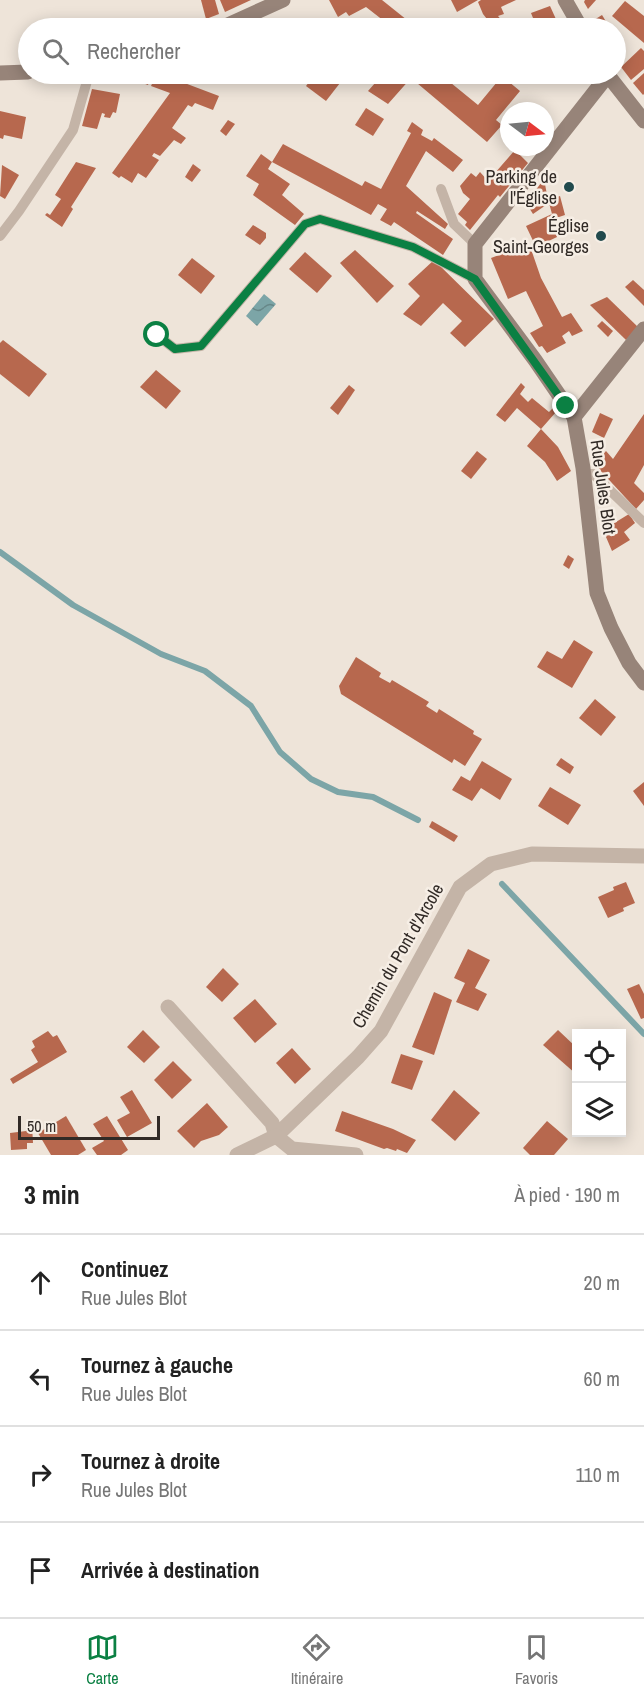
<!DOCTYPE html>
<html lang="fr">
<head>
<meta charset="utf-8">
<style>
  body { margin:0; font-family:"Archivo Narrow",sans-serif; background:#f2f2f2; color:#222 }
  .controls { position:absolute; right:18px; bottom:18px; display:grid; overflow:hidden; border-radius:0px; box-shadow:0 3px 15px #0003 }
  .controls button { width:54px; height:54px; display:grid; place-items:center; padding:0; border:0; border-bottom:2px solid #e0e0e0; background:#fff; color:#222; font:30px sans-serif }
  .compass { position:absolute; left:500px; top:102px; width:54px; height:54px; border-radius:50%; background:#fff; box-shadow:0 3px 15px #0003; rotate:106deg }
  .scale { position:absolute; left:18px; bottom:15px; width:142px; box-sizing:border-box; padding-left:6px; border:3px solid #312a26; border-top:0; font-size:16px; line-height:21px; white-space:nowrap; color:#312a26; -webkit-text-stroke:4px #f6eee5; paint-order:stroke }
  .stop { position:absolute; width:18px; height:18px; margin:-14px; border:4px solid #0b8043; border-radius:50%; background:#fff }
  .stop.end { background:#0b8043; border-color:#fff; box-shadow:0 2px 6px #0008 }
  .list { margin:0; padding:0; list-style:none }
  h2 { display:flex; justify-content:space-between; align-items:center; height:78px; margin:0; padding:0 24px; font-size:26px }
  h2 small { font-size:20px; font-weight:400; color:#767676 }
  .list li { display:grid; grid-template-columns:39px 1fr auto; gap:18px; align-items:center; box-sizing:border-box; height:96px; padding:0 24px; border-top:2px solid #e0e0e0 }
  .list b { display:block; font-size:22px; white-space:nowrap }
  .list p { margin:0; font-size:20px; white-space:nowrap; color:#767676 }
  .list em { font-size:20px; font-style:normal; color:#767676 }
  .icon { flex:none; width:33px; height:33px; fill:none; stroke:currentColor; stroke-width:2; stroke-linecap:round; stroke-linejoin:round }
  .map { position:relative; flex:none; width:644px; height:1155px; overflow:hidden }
  .search { position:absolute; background:#fff; box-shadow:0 3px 15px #0003; left:18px; right:18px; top:18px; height:66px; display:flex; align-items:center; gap:15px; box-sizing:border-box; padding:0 21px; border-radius:33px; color:#767676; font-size:22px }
  .sheet { height:462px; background:#fff }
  nav { display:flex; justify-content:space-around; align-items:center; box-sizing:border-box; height:84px; border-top:2px solid #e0e0e0; background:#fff; font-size:16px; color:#767676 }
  nav a { display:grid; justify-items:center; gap:3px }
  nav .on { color:#0b8043 }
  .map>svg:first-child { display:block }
</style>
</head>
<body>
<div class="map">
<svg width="644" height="1155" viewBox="0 0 644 1155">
  <defs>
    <pattern id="water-waves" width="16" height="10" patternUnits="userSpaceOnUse" patternTransform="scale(1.5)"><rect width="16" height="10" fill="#7ca5a7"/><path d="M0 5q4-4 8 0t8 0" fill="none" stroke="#668788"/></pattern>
  </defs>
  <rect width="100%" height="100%" fill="#eee4d9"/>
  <!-- water -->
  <path fill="url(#water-waves)" d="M264 294 276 304 257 326 246 316Z"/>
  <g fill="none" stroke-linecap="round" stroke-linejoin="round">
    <!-- stream -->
    <g stroke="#7ca5a7" stroke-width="6">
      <path d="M0 552 73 605 161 654 205 671 251 706 280 752 311 779 338 792 373 797 418 820"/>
      <path d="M502 884 644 1034"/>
    </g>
  </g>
  <!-- building -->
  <g fill="#b7684e">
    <path d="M201 0H215L219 14 206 19Z"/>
    <path d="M220 0H251L225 12Z"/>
    <path d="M329 0H382L417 28H393L366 7 349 16 346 12 338 17Z"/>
    <path d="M451 0H478L457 12Z"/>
    <path d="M481 0H516L501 7 504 14 498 16 508 28H494L483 14 478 2Z"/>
    <path d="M585 0H596L588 9 584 2Z"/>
    <path d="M625 1 644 16V43L612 16Z"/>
    <path d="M550 6 560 28H537L531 13Z"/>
    <path d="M602 15 610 28H599L594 20Z"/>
    <path d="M530 19 535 25 531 28H519Z"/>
    <path d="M641 48 644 51V69L631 80 621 67Z"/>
    <path d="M644 73V94L643 95 633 83Z"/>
    <path d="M145 74V77L150 79 148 85 137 81 138 76Z"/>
    <path d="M315 74H347L326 101 306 86Z"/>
    <path d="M383 74H440L478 105 502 76 520 91 496 120 502 125 487 142 411 78 388 104 368 91Z"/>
    <path d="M156 75 165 78 166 76 219 96 213 110 195 103 192 107 188 105 172 128 186 138 181 144 174 140 160 156 154 153 152 156 159 160 146 178 138 173 132 183 121 176 119 178 112 173 170 93 151 86Z"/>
    <path d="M92 89 120 94 116 113 113 112 110 118 104 117 105 114 102 113 97 129 82 126Z"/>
    <path d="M366 108 384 119 373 136 355 125Z"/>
    <path d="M0 111 26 117 22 139 4 135 3 139 0 138Z"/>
    <path d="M228 120 235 124 226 136 220 131Z"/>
    <path d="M412 122 423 130 421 135 432 141 434 138 463 160 453 172 426 151 406 186 448 224 445 229 417 211 416 213 453 239 443 255 394 222 391 226 380 220 387 209 378 204 371 215 272 162 283 144 362 186 365 181 381 189 411 133 407 131Z"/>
    <path d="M515 150 528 163 500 197 498 195 470 230 465 225 467 222 458 214 470 199 463 193 460 186 471 173 476 177 480 172 488 181Z"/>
    <path d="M261 154 272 162 268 169 290 184 282 195 304 214 295 225 253 195 259 184 246 176Z"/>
    <path d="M76 162 96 168 71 207 73 209 62 227 45 215 47 213 50 215 61 199 55 195Z"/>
    <path d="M193 164 201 170 192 182 185 177Z"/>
    <path d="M2 165 19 175 5 199 0 196Z"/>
    <path d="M544 179 548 200 560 196 565 215 553 219 557 237 536 247 526 226 552 214 549 203 533 214 526 203Z"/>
    <path d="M253 225 266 233V238L260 245 245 235Z"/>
    <path d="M526 245 532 252 541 278 562 317 571 313 583 331 572 336 569 331 562 336 566 343 547 353 542 346 539 347 530 333 543 326 526 291 508 299 491 258Z"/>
    <path d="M355 250 394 286 377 303 340 263Z"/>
    <path d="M305 252 332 276 317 293 289 269Z"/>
    <path d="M192 258 215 276 201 294 178 275Z"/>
    <path d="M434 260 494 319 465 347 450 333 462 321 443 303 421 326 403 314 420 296 408 284Z"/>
    <path d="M633 280 644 290V306L625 287Z"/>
    <path d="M607 297 638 327 626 340 590 305Z"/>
    <path d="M602 321 613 331 608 337 597 326Z"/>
    <path d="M3 340 47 374 29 397 0 374V343Z"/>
    <path d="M156 370 181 391 166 409 140 387Z"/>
    <path d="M521 383 525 387 520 394 528 402 532 398 549 412 553 408 556 412 541 429 517 408 505 422 496 415Z"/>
    <path d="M349 385 355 390 338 415 330 408Z"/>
    <path d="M600 413 613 419 604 438 592 432Z"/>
    <path d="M644 414V465L634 483 644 493V500L636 509 599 469 596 462 606 451 613 459Z"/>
    <path d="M541 429 558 447 571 471 557 481 545 462 527 446Z"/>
    <path d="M477 451 487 459 471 479 461 471Z"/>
    <path d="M629 514 635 523 624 532 630 540 612 551 603 530Z"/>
    <path d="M568 555 574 559 569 569 563 565Z"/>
    <path d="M574 640 593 652 572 688 537 667 547 651 562 659Z"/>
    <path d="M356 657 381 673 379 677 390 683 392 680 429 702 426 706 437 713 439 709 474 731 473 734 482 739 465 766 454 759 452 763 341 694 339 686Z"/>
    <path d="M595 699 616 717 601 736 579 718Z"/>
    <path d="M561 758 574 767 570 774 556 765Z"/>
    <path d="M482 761 512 779 500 800 481 788 472 801 452 790 461 776 470 781Z"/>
    <path d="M644 782V806L633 791Z"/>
    <path d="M550 787 581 805 568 825 538 806Z"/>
    <path d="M432 821 458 836 454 842 429 827Z"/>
    <path d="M626 882 635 903 623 908 624 911 608 918 598 897 614 890 613 887Z"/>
    <path d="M468 949 490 960 475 988 487 994 478 1011 456 1002 465 983 454 978Z"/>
    <path d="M223 968 239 984 222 1002 206 987Z"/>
    <path d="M639 984 644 994V1018L641 1019 627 989Z"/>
    <path d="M434 992 452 1000 434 1055 412 1047Z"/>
    <path d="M255 999 277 1024 255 1043 233 1018Z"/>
    <path d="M143 1030 160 1047 144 1063 127 1047Z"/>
    <path d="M558 1030 576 1047V1074L543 1045Z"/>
    <path d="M48 1031 53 1037 57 1035 67 1052 13 1084 10 1079 38 1062 31 1050 35 1047 32 1041Z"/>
    <path d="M292 1048 311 1069 295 1084 276 1063Z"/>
    <path d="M401 1054 423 1061 412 1090 391 1083Z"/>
    <path d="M173 1061 192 1080 172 1099 154 1080Z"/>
    <path d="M132 1090 152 1123 127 1137 117 1120 130 1113 120 1097Z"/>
    <path d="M454 1090 480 1113 455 1141 431 1120Z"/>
    <path d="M207 1103 228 1127 219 1135 201 1141 194 1148 177 1131Z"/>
    <path d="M342 1111 393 1129 416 1140 407 1153 397 1149 396 1151 387 1148 384 1149 335 1131Z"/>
    <path d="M66 1116 86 1150 78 1155H51L38 1133Z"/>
    <path d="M107 1116 128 1150 121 1155H97L92 1148 104 1141 93 1124Z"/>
    <path d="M547 1121 568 1139 554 1155H530L523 1148Z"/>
    <path d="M26 1125H32L33 1143H27V1149L11 1150 10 1133 26 1131Z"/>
  </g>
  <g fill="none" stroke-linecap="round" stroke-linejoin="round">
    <!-- lane -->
    <g stroke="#c4b4a7" stroke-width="10">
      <path d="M441 189 454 224 475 244"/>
      <path d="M0 236 19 211 73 130 89 74"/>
      <path d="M157 335 175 349 201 346 305 224 320 219 413 247 475 279"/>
      <path d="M584 474H593L644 523"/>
    </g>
    <!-- street -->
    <g stroke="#c4b4a7" stroke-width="15">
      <path d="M168 1007 272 1123 276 1136 358 1057 381 1031 460 887 491 864 532 854 644 856"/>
      <path d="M237 1155 276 1136 292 1149 356 1155"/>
    </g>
    <!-- secondary -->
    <g stroke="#978479" stroke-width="15">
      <path d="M565 0 581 28"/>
      <path d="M221 28 283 0"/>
      <path d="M0 73 28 72"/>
      <path d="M607 74 644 121"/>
      <path d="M608 75 475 244V279L535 360 574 417 583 468 597 593 611 628 629 663 644 683"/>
      <path d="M574 417 644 329"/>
    </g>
  </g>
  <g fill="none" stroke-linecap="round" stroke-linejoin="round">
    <!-- route -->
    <path stroke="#0b8043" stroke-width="8" d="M157 335 175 349 201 346 305 224 320 219 413 247 475 279 566 406"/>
  </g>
  <!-- markers -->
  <g fill="#214a4d" stroke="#f6eee5" stroke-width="2">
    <circle cx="569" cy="187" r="6"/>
    <circle cx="601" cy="236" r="6"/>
  </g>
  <g text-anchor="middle" stroke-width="5" stroke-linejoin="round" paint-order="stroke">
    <!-- poi labels -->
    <g font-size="18" fill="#312a26" stroke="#f6eee5" text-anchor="end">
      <text x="557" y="183">Parking de<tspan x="557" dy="21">l'Église</tspan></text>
      <text x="589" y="232">Église<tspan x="589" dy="21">Saint-Georges</tspan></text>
    </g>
    <!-- street labels -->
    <g font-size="18" fill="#312a26" stroke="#f6eee5">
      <text transform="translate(603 487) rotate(82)" y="6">Rue Jules Blot</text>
      <text transform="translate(398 956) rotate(-60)" y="6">Chemin du Pont d'Arcole</text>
    </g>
  </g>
</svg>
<div class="controls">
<button><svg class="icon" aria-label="locate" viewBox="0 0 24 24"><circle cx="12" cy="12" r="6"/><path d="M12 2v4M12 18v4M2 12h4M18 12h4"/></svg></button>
<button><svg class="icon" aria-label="layers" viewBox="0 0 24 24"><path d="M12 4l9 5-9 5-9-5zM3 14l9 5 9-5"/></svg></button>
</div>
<svg class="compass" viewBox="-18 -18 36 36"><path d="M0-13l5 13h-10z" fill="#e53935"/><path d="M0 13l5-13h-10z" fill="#767676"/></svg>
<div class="scale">50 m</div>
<div class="stop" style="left:157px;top:335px"></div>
<div class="stop end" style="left:566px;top:406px"></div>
<div class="search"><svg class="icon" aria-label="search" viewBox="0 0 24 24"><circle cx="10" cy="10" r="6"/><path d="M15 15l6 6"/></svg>Rechercher</div>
</div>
<section class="sheet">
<h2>3 min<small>À pied · 190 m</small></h2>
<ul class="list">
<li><svg class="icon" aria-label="ahead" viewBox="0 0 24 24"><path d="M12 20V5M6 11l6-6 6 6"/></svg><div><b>Continuez</b><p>Rue Jules Blot</p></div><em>20 m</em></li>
<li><svg class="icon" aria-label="left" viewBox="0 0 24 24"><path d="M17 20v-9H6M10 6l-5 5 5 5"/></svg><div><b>Tournez à gauche</b><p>Rue Jules Blot</p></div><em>60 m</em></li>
<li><svg class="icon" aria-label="right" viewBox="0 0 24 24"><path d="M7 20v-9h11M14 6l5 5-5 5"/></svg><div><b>Tournez à droite</b><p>Rue Jules Blot</p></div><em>110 m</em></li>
<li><svg class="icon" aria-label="arrive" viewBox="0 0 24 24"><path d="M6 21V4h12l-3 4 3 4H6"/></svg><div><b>Arrivée à destination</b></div></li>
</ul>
</section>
<nav>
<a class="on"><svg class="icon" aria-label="map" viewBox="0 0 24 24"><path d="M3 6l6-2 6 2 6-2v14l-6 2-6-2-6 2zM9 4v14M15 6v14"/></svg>Carte</a>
<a><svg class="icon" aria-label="directions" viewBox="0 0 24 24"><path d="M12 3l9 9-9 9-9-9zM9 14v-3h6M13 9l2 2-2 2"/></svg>Itinéraire</a>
<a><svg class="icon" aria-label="saved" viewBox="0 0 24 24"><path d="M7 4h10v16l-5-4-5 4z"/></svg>Favoris</a>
</nav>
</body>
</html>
